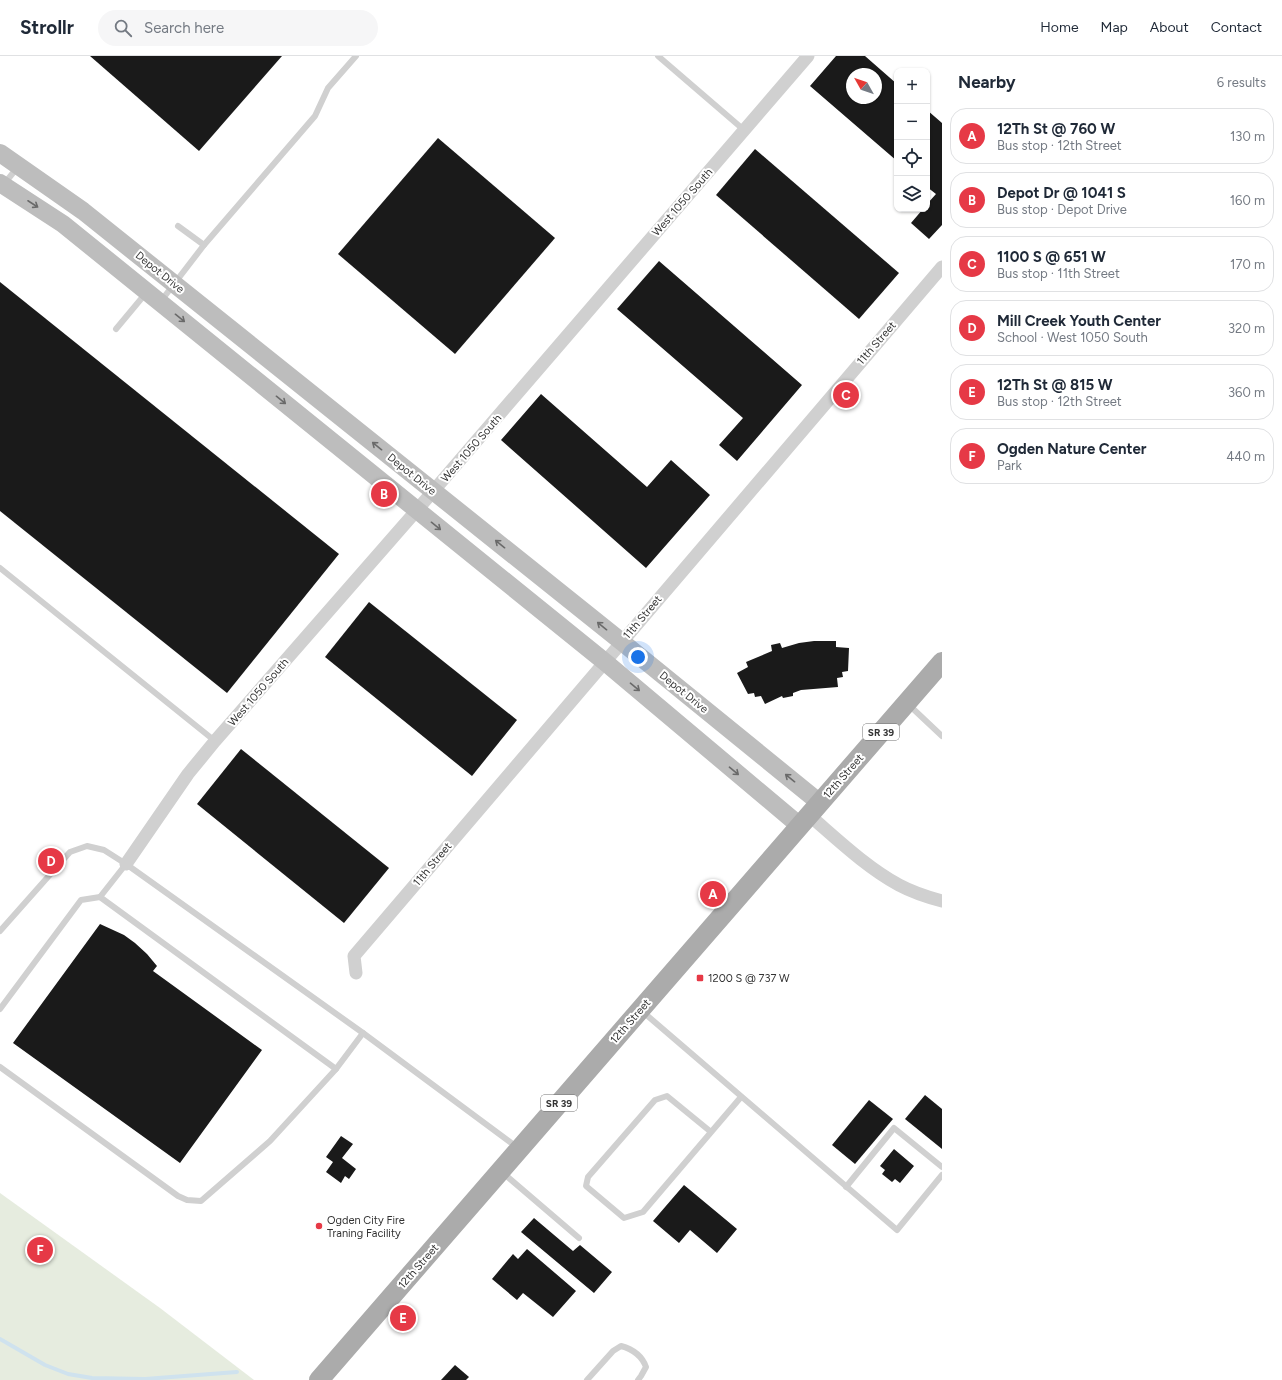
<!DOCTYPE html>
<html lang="en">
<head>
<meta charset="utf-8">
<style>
  body { margin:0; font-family:Figtree,sans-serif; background:#f6f6f7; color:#1f2937 }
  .controls { position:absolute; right:12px; top:12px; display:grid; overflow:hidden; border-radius:8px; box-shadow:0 1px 3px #0004 }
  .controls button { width:36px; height:36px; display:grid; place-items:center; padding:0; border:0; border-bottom:1px solid #e0e1e3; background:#fff; color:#1f2937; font:20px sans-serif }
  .compass { position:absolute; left:846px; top:12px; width:36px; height:36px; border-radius:50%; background:#fff; box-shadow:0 1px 3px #0004; rotate:310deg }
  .you { position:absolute; left:638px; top:601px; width:14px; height:14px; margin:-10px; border:3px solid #fff; border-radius:50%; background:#1a73e8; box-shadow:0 0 0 6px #1a73e833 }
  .badge { display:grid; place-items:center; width:26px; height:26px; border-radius:50%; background:#e63946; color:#fff; font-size:13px; font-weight:700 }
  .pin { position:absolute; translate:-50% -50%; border:2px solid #fff; box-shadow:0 1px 4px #0006 }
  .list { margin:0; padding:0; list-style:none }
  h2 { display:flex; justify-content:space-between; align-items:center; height:52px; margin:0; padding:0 16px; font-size:17px }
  h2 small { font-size:13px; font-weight:400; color:#747a83 }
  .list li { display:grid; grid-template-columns:26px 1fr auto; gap:12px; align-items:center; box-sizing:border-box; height:56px; margin:0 8px 8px; padding:0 8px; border:1px solid #e0e1e3; border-radius:16px }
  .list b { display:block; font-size:15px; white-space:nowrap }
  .list p { margin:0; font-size:13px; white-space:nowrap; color:#747a83 }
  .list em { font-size:13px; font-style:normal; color:#747a83 }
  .icon { flex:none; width:22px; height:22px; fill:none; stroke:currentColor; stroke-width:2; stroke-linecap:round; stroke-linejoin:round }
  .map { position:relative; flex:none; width:942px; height:1324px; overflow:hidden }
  header { display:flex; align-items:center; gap:24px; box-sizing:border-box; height:56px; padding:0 20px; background:#fff; border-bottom:1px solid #e0e1e3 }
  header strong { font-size:19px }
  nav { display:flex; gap:22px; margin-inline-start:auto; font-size:14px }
  .search { width:280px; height:36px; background:#f6f6f7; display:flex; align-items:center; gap:10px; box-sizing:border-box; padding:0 14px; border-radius:22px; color:#747a83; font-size:15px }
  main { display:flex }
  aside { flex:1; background:#fff }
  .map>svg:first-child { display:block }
</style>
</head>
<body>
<header>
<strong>Strollr</strong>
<div class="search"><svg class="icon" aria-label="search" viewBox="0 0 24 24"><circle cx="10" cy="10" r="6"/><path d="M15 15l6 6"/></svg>Search here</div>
<nav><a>Home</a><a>Map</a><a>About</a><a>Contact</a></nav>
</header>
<main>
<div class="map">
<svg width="942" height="1324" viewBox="0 0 942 1324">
  <rect width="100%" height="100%" fill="#fff"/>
  <!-- green -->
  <path fill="#e6ecdf" d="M0 1137 160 1252 254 1324H0Z"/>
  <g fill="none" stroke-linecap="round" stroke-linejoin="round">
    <!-- stream -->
    <path stroke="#cfe2ee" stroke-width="4" d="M0 1283 45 1309 68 1318 92 1322 145 1323 237 1316"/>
  </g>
  <!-- building -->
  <g fill="#1a1a1a" fill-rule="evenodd">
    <path d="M90 0H282L199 95Z"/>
    <path d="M836 0H865L897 28V105L810 30ZM852 18H876V42H852Z"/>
    <path d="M927 54 942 67V169L929 183 911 167 923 153H927V148L936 138 927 131Z"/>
    <path d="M438 82 555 182 455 298 338 198Z"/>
    <path d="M755 93 899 217 859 263 716 139Z"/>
    <path d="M659 205 802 329 737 405 719 389 743 362 617 253Z"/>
    <path d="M0 226 339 498 227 637 0 455Z"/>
    <path d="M541 338 647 431 671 404 710 439 646 512 501 384Z"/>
    <path d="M369 546 517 664 472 720 325 601Z"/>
    <path d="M814 585H836V591L849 592 848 615 842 616 843 621 837 622 838 631 801 634 793 637V640L783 642 782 640 765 648 761 640 755 641 754 637 748 638 737 617 748 611 746 606 772 595 771 589 780 587 782 592 799 587Z"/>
    <path d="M241 693 389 812 344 867 197 748Z"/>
    <path d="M100 868 124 879 135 887 147 898 157 910 153 915 262 994 180 1107 13 987Z"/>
    <path d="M925 1039 942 1053V1093L905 1063Z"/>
    <path d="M869 1044 893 1063 855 1108 832 1089Z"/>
    <path d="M341 1080 353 1088 342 1102 356 1113 349 1123 345 1120 341 1127 326 1116 333 1106 326 1101Z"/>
    <path d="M894 1093 914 1110 900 1127 895 1123 892 1126 882 1118 885 1114 880 1110Z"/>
    <path d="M684 1129 737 1173 717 1197 690 1174 679 1187 653 1165Z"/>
    <path d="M534 1162 573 1195 580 1189 612 1216 594 1237 521 1176Z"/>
    <path d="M527 1193 576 1235 553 1261 523 1237 517 1244 492 1223 513 1198 518 1203Z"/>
    <path d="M455 1309 469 1321 466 1324H441Z"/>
  </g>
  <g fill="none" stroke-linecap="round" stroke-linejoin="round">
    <!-- service -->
    <g stroke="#d0d0d0" stroke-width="6">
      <path d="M658 0 744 74"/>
      <path d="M4 128 17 112"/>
      <path d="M204 189 315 60 328 32 356 0"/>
      <path d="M161 245 204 189 178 170"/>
      <path d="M116 273 146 237"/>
      <path d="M0 512 215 685"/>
      <path d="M909 649 942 680"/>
      <path d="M126 808 100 841 336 1013"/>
      <path d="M0 875 70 796 87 790 104 794 126 808 363 977 518 1092"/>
      <path d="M0 953 81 844 100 841"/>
      <path d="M643 956 897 1174 942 1119"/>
      <path d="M0 1011 178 1140 187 1144 201 1145 270 1085 336 1013 363 977"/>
      <path d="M711 1076 667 1040 655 1044 588 1121 586 1130 624 1162 643 1156 741 1041"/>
      <path d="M503 1117 579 1182"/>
      <path d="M846 1131 894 1072 942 1111"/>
      <path d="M587 1324 613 1295 621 1290C632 1293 642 1300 646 1311L641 1320 638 1324"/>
    </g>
    <!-- minor -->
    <g stroke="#d0d0d0" stroke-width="13">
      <path d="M809 759C837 783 866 811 899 829 912 836 927 841 942 845"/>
      <path d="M126 808 188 718 215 685 417 454 808 0"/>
      <path d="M356 917 354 900 942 211"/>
    </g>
    <!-- secondary -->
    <g stroke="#bdbdbd" stroke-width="18">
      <path d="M0 97 83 155 622 586 820 747"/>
      <path d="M0 127 63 168 605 606 800 770"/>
    </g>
    <!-- primary -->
    <path stroke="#ababab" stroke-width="20" d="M319 1324 942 606"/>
  </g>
  <!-- one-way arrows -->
  <defs><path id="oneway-shaft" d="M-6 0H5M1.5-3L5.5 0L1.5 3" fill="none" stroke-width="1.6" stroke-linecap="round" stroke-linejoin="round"/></defs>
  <g stroke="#6a6a6a">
    <use href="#oneway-shaft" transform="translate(33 148) rotate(33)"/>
    <use href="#oneway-shaft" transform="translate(180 262) rotate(39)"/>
    <use href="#oneway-shaft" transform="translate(281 344) rotate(39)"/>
    <use href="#oneway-shaft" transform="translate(377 390) rotate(-141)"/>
    <use href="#oneway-shaft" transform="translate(436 470) rotate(39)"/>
    <use href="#oneway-shaft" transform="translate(500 488) rotate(-141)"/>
    <use href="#oneway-shaft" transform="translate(602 570) rotate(-141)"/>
    <use href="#oneway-shaft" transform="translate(635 631) rotate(40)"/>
    <use href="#oneway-shaft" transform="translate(734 715) rotate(40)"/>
    <use href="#oneway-shaft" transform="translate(790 722) rotate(-141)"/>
  </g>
  <!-- markers -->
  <g fill="#e63946" stroke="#fff" stroke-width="1.5">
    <rect x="696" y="918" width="8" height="8" rx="2"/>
    <circle cx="319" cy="1170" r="4"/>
  </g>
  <g text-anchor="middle" stroke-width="4" stroke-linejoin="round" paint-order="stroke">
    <!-- shield labels -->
    <g fill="#fff" stroke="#707070" stroke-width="1">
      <rect x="863" y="668" width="36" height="16" rx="3"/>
      <rect x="541" y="1039" width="36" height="16" rx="3"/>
    </g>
    <g font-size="10" font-weight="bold" fill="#333">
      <text x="881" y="680">SR 39</text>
      <text x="559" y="1051">SR 39</text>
    </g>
    <!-- street labels -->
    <g font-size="11" fill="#333" stroke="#fff">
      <text transform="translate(682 146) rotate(-49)" y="4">West 1050 South</text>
      <text transform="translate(160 216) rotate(39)" y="4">Depot Drive</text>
      <text transform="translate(876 287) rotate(-49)" y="4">11th Street</text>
      <text transform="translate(471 392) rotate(-49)" y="4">West 1050 South</text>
      <text transform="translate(412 418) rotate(39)" y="4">Depot Drive</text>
      <text transform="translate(642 561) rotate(-50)" y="4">11th Street</text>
      <text transform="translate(258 636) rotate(-49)" y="4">West 1050 South</text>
      <text transform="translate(684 636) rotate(39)" y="4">Depot Drive</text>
      <text transform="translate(843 720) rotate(-49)" y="4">12th Street</text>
      <text transform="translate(432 808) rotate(-50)" y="4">11th Street</text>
      <text transform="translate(630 965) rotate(-49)" y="4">12th Street</text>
      <text transform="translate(418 1210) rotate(-49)" y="4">12th Street</text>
    </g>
    <!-- poi labels -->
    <g font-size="11" fill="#333" stroke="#fff" text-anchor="start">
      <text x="708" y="926">1200 S @ 737 W</text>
      <text x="327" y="1168">Ogden City Fire<tspan x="327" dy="13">Traning Facility</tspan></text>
    </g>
  </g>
</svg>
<div class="controls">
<button>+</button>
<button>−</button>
<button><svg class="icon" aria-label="locate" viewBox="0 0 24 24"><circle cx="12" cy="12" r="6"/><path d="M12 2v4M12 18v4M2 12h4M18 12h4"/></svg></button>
<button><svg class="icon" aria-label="layers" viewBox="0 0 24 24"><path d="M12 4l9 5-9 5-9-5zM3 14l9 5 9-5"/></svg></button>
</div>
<svg class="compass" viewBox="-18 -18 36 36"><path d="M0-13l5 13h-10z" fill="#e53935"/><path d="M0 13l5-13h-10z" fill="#747a83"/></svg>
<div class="you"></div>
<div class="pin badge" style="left:713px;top:838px">A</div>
<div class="pin badge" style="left:384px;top:438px">B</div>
<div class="pin badge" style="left:846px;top:339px">C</div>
<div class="pin badge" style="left:51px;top:805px">D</div>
<div class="pin badge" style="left:403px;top:1262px">E</div>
<div class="pin badge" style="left:40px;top:1194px">F</div>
</div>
<aside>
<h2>Nearby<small>6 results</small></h2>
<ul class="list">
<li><span class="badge">A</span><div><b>12Th St @ 760 W</b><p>Bus stop · 12th Street</p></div><em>130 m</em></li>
<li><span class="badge">B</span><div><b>Depot Dr @ 1041 S</b><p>Bus stop · Depot Drive</p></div><em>160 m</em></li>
<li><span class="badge">C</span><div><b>1100 S @ 651 W</b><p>Bus stop · 11th Street</p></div><em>170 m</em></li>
<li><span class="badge">D</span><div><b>Mill Creek Youth Center</b><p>School · West 1050 South</p></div><em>320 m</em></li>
<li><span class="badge">E</span><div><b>12Th St @ 815 W</b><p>Bus stop · 12th Street</p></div><em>360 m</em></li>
<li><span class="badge">F</span><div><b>Ogden Nature Center</b><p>Park</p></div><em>440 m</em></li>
</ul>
</aside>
</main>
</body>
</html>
